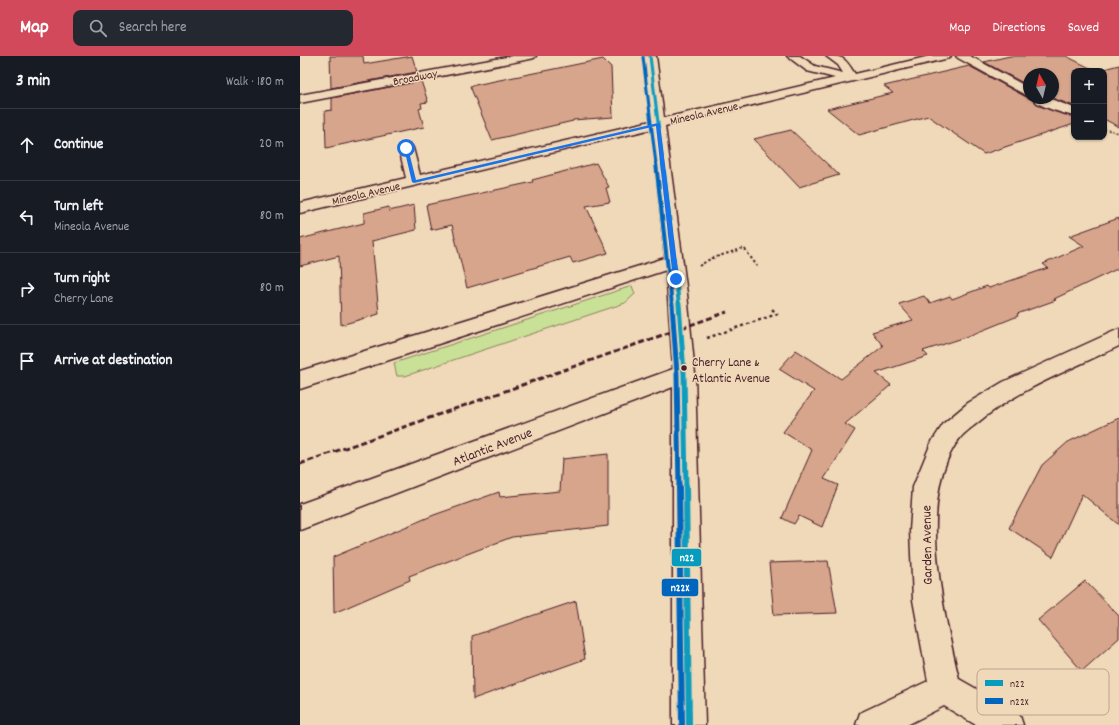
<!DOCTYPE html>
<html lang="en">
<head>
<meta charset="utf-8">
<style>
  body { margin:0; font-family:Dekko,sans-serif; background:#242831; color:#f1f3f6 }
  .controls { position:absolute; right:12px; top:12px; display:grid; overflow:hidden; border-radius:8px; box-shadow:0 1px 3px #0004 }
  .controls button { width:36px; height:36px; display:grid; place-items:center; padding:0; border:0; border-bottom:1px solid #363941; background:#171b24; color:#f1f3f6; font:20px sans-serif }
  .compass { position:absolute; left:723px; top:12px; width:36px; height:36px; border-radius:50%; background:#171b24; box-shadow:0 1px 3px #0004; rotate:352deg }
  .stop { position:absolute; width:12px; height:12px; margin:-9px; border:3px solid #1a73e8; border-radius:50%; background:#fff }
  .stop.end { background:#1a73e8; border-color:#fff; box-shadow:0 1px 4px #0008 }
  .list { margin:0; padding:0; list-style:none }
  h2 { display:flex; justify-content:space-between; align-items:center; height:52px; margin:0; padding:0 16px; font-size:17px }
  h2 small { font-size:13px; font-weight:400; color:#9ea1a6 }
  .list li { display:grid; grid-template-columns:26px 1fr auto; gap:12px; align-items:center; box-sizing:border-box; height:72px; padding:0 16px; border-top:1px solid #363941 }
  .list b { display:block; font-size:15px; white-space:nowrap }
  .list p { margin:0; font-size:13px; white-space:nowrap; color:#9ea1a6 }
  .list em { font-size:13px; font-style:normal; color:#9ea1a6 }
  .icon { flex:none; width:22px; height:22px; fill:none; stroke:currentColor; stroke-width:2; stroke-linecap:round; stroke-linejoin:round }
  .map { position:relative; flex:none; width:819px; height:669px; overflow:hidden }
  header { display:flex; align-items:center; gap:24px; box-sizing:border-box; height:56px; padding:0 20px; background:#d1495b; color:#fff }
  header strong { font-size:19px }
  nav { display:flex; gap:22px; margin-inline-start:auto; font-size:14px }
  .search { width:280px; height:36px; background:#242831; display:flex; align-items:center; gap:10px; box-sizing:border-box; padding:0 14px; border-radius:8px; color:#9ea1a6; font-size:15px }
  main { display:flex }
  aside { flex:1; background:#171b24 }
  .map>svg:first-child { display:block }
</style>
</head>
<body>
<header>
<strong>Map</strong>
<div class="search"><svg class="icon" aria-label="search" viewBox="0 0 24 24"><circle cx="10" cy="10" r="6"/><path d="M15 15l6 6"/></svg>Search here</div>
<nav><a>Map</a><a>Directions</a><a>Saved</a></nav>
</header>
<main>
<aside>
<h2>3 min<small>Walk · 180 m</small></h2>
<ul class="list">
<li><svg class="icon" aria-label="ahead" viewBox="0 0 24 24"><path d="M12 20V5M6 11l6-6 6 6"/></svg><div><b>Continue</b></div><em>20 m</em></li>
<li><svg class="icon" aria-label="left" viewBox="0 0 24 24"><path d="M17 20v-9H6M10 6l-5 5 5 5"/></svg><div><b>Turn left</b><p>Mineola Avenue</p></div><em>80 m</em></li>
<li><svg class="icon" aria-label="right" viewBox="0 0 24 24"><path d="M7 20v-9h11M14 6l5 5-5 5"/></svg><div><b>Turn right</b><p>Cherry Lane</p></div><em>80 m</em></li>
<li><svg class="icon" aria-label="arrive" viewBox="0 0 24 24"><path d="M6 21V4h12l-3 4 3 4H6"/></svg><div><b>Arrive at destination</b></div></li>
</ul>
</aside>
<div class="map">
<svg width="819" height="669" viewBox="0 0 819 669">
  <rect width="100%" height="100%" fill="#efd9b8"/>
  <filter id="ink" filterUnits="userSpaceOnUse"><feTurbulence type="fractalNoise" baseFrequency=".025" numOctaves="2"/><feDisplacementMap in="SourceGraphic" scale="8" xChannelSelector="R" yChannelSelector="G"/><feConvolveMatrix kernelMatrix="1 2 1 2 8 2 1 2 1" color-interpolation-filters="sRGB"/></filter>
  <g filter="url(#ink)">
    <!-- green -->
    <path fill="#c9e196" stroke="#8a8060" d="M332 230 335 238 325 247 105 320H97L94 307Z"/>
    <!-- building -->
    <g fill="#d7a58b" stroke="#4a1f2b">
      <path d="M30 0H63L64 8 112 0 117 16 31 32Z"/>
      <path d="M710 0H766L796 15 819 9V71L804 63V15H774V50L752 42 753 18H729V30L684 6Z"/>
      <path d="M303 3 311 11 313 61 273 64V65L192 84 170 30Z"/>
      <path d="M669 10 728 42H731L739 50 774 61V68L684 98 628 60 559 79 527 53 593 37 584 30Z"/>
      <path d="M121 25 128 46 121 47 122 52 119 53 124 71 26 92 25 55 32 54V42Z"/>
      <path d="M491 74 539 119 499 131 454 83Z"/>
      <path d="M296 107 309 131 306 132 310 146 286 150 308 197 273 207 270 201 167 232 152 169 131 174 126 149 233 126 232 124Z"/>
      <path d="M114 149 116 174 72 185 79 258 41 269 39 200 0 210V183L64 167V157L89 151V155Z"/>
      <path d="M819 162V212L754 243 756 244 717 258 718 260 666 281 623 295 628 300 576 317 591 329 545 368 555 374 524 423 538 429 522 471 499 460 494 468 482 462 512 394 483 376 514 335 479 313 496 294 541 323 583 290 572 276 613 264 599 248 624 240 630 247 650 240 652 243 687 230 689 232 748 212 743 208 784 190 769 180Z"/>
      <path d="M819 362V469L782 438 753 501 709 472 742 409 768 386Z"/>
      <path d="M308 398V470L212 481 109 520 110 524 34 557 33 501 134 459 199 436 200 441 260 435 262 403Z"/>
      <path d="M528 505 537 557 474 559 469 507Z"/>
      <path d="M785 525 819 560V582L782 615 738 564Z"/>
      <path d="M276 545 285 603 173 643 172 580Z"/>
    </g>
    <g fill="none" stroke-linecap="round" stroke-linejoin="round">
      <defs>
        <g id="minor">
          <path d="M212 0H236L234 2 230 3 0 47V39Z"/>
          <path d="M344 0H356L364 62 535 22 507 15 487 0H500L515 10 543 17 538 9 526 0C545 0 545 3 555 18L630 0H651L649 2 645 3 365 70 387 238 395 318 405 669H373V331L0 474V448L373 313 366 214 0 333V315L365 202 352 73 0 157V147L106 122 99 92 101 89 106 88 111 89 113 92 120 119 351 65Z"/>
          <path d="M656 0H670L729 32V41L658 2Z"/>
          <path d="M732 42H748L774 52V60C763 57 738 51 732 42Z"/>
          <path d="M819 273V290C772 313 716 334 676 368 671 372 664 377 660 382 615 439 644 558 659 623L719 657 723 669H676L644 650 607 669H556L560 657 628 625 613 544 610 475 613 431 631 387 644 367 668 347 703 326Z"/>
        </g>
      </defs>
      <!-- minor casing -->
      <use href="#minor" stroke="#4a1f2b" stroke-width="3"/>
      <!-- path-far2 -->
      <path stroke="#4a1f2b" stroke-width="1.5" stroke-dasharray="2 2" stroke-linecap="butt" d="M804 73 819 77"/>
      <!-- path-far1 -->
      <path stroke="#4a1f2b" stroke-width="2" stroke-dasharray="2.5 2.5" stroke-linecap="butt" d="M399 210 410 203 444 192 457 210"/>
      <!-- path -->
      <path stroke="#4a1f2b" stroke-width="2.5" stroke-dasharray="3 3" stroke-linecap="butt" d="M407 282 477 258 472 253"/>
      <!-- minor -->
      <use href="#minor" fill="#efd9b8" fill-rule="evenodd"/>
      <!-- rail -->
      <path stroke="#4a1f2b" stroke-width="3" stroke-dasharray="6 3" stroke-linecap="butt" d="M0 408 427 256"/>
      <defs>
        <path id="bus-1-far3" d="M350 0 363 108"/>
        <path id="bus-1-far2" d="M363 107 379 249"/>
        <path id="bus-1-far1" d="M379 248 384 318 386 432"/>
        <path id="bus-1" d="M386 431 389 669"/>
        <path id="bus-2-far3" d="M343 1 356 108"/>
        <path id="bus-2-far2" d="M356 107 372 249"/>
        <path id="bus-2-far1" d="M372 248 377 318 379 432"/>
        <path id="bus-2" d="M379 431 382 669"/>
      </defs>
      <!-- bus-1-far3 casing -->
      <use href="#bus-1-far3" stroke="#efd9b8" stroke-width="5"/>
      <!-- bus-1-far2 casing -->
      <use href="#bus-1-far2" stroke="#efd9b8" stroke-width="6"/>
      <!-- bus-1-far1 casing -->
      <use href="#bus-1-far1" stroke="#efd9b8" stroke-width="8"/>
      <!-- bus-1 casing -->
      <use href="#bus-1" stroke="#efd9b8" stroke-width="10"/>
      <!-- bus-2-far3 casing -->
      <use href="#bus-2-far3" stroke="#efd9b8" stroke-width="5"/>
      <!-- bus-2-far2 casing -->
      <use href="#bus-2-far2" stroke="#efd9b8" stroke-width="6"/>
      <!-- bus-2-far1 casing -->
      <use href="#bus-2-far1" stroke="#efd9b8" stroke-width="8"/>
      <!-- bus-2 casing -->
      <use href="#bus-2" stroke="#efd9b8" stroke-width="10"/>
      <!-- bus-1-far3 -->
      <use href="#bus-1-far3" stroke="#079bbe" stroke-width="3"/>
      <!-- bus-1-far2 -->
      <use href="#bus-1-far2" stroke="#079bbe" stroke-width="4"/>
      <!-- bus-1-far1 -->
      <use href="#bus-1-far1" stroke="#079bbe" stroke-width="5"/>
      <!-- bus-1 -->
      <use href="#bus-1" stroke="#079bbe" stroke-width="6"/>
      <!-- bus-2-far3 -->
      <use href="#bus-2-far3" stroke="#0065bd" stroke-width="3"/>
      <!-- bus-2-far2 -->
      <use href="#bus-2-far2" stroke="#0065bd" stroke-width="4"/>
      <!-- bus-2-far1 -->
      <use href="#bus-2-far1" stroke="#0065bd" stroke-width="5"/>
      <!-- bus-2 -->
      <use href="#bus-2" stroke="#0065bd" stroke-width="6"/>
    </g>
  </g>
  <!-- route -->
  <path fill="#1a73e8" d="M358 67 360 68 379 223 376 225 373 223 356 70 114 127 112 126 104 92 106 91 108 92 116 124Z"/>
  <!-- markers -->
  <circle fill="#4a1f2b" stroke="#efd9b8" stroke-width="1.5" cx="384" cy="312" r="3.5"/>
  <g text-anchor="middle" stroke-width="3" stroke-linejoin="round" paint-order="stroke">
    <!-- far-street labels -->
    <g font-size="12" fill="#4a1f2b" stroke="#efd9b8">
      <text transform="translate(115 21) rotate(-11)" y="4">Broadway</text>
      <text transform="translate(404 57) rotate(-13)" y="4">Mineola Avenue</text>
      <text transform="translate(66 137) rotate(-13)" y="4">Mineola Avenue</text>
    </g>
    <!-- bus labels -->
    <g font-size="13" fill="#4a1f2b" stroke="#efd9b8" text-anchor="start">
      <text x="392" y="310">Cherry Lane &amp;<tspan x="392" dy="16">Atlantic Avenue</tspan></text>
    </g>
    <!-- street labels -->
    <g font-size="14" fill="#4a1f2b" stroke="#efd9b8">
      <text transform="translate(192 390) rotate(-21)" y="5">Atlantic Avenue</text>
      <text transform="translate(626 489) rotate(-91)" y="5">Garden Avenue</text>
    </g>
  </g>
  <!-- legend -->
  <rect x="677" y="613" width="132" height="46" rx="6" fill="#efd9b8" stroke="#bea18e" stroke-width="1"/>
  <rect x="685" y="624" width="18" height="6" fill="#079bbe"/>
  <rect x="685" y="642" width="18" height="6" fill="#0065bd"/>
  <g font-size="11" fill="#4a1f2b">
    <text x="710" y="631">n22</text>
    <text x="710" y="649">n22X</text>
  </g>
  <g stroke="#efd9b8" stroke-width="1.5">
    <rect x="371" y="492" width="31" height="19" rx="4" fill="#079bbe"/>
    <rect x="361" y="522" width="38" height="19" rx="4" fill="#0065bd"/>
  </g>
  <g font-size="11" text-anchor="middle" font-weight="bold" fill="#fff">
    <text x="387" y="505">n22</text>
    <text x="380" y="535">n22X</text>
  </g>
</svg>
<div class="controls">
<button>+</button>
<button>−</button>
</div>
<svg class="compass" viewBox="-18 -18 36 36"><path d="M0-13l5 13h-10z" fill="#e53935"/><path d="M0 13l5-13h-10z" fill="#9ea1a6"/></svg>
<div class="stop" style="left:106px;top:92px"></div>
<div class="stop end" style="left:376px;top:223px"></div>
</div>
</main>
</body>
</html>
